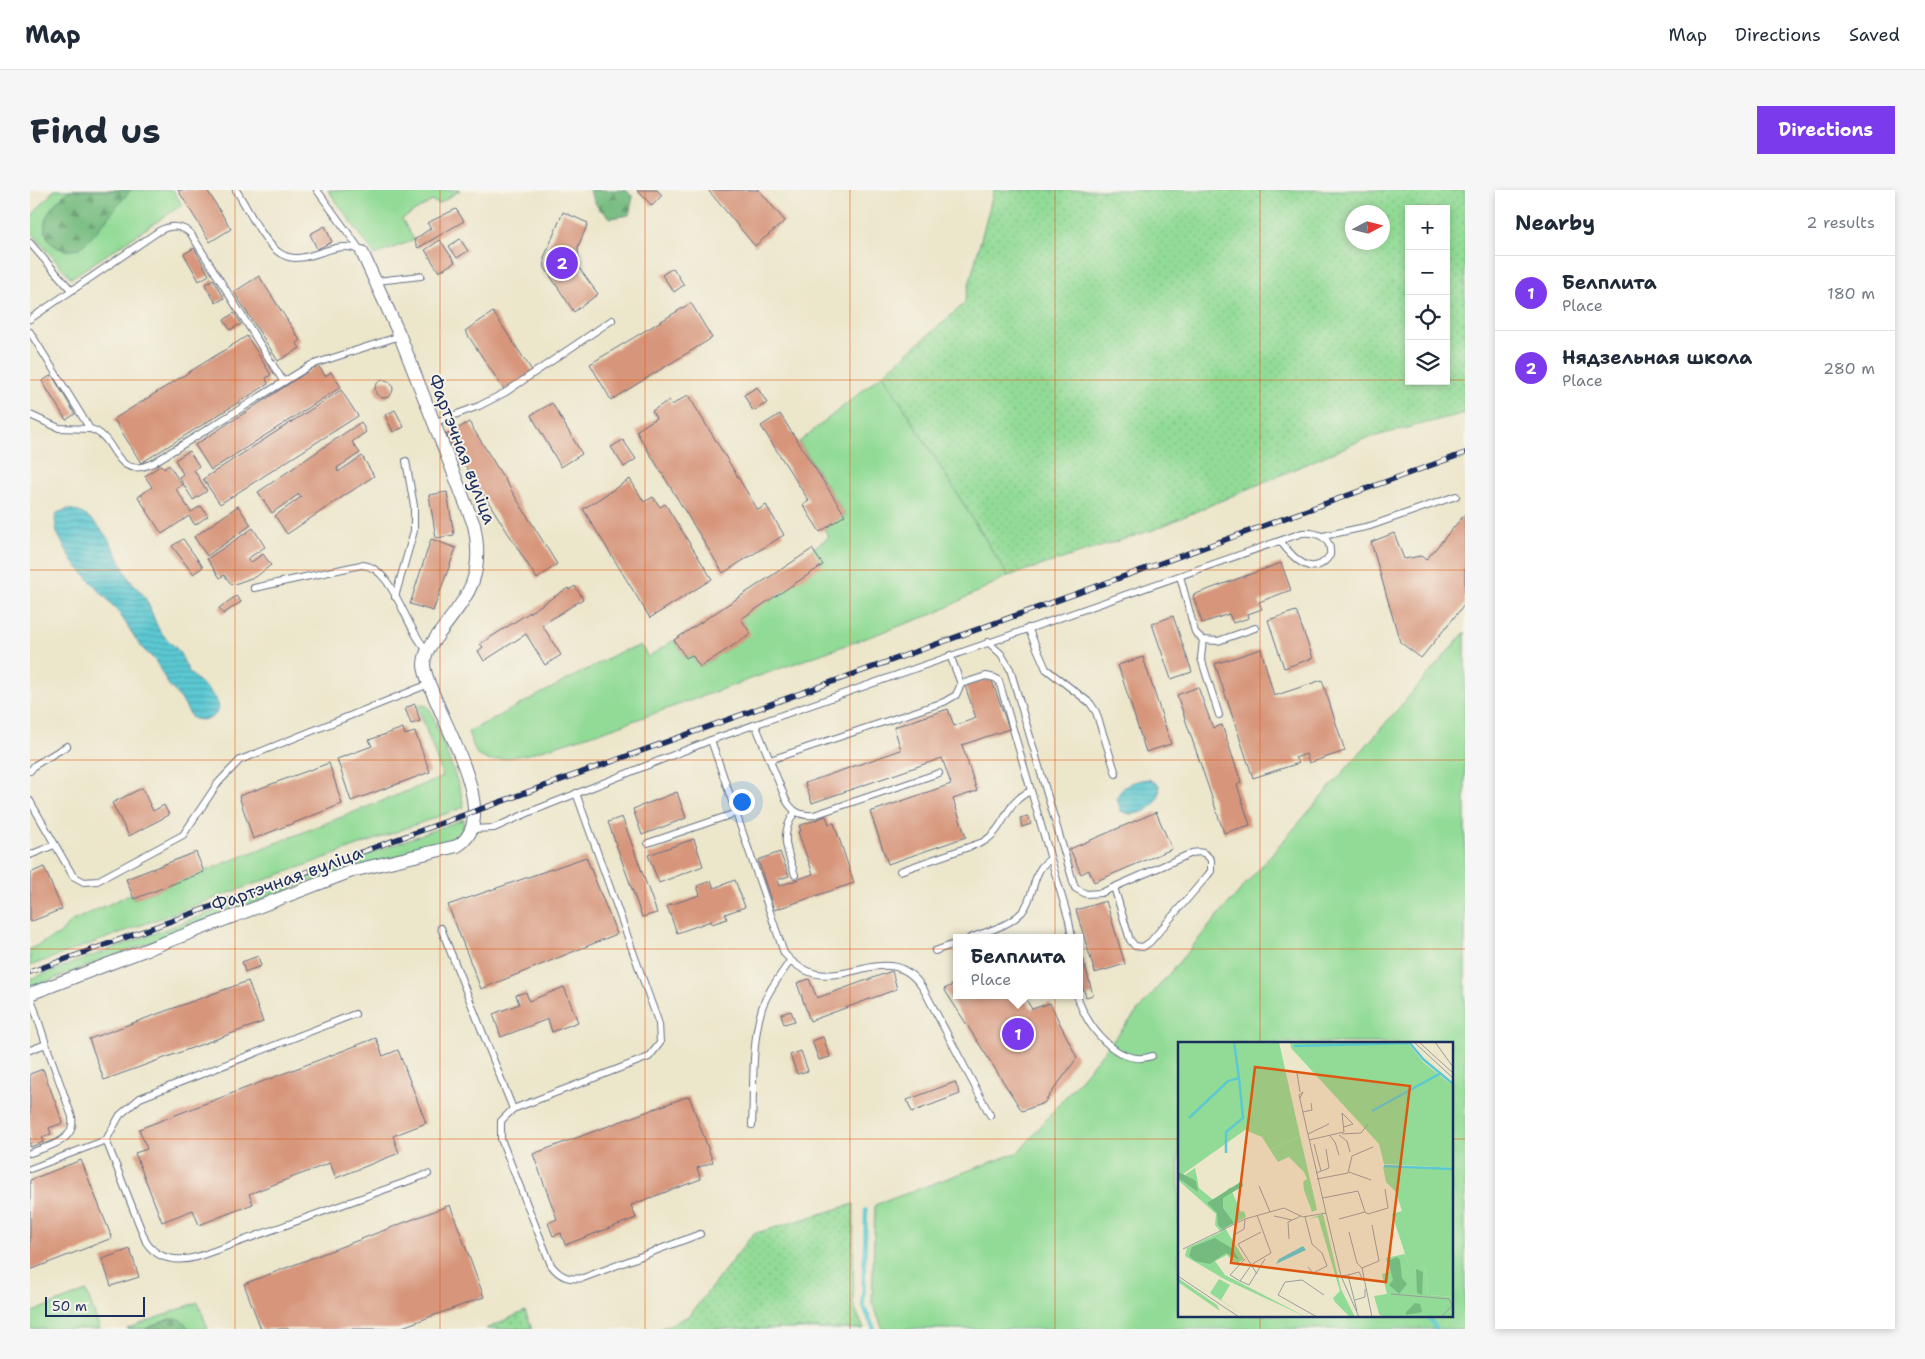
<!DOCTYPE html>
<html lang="en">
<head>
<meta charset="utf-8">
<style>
  body { margin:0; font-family:"Shantell Sans",sans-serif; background:#f6f6f7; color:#1f2937 }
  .controls { position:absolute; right:15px; top:15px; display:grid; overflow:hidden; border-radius:0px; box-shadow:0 2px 8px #0003 }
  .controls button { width:45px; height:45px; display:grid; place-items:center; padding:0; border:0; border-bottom:1px solid #e0e1e3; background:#fff; color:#1f2937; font:25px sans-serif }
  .compass { position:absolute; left:1315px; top:15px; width:45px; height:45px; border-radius:50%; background:#fff; box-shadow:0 2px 8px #0003; rotate:83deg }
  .scale { position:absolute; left:15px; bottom:12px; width:100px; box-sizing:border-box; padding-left:5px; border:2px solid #1b2f5e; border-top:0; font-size:14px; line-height:18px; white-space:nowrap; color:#1b2f5e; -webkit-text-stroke:4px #f7f3e8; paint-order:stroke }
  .you { position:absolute; left:711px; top:611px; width:18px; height:18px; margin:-12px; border:4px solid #fff; border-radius:50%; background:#1a73e8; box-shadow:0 0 0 8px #1a73e833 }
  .badge { display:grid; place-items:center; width:32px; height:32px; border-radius:50%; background:#7c3aed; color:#fff; font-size:16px; font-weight:700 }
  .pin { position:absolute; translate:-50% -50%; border:2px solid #fff; box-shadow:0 1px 5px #0006 }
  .popup { position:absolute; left:923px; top:744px; width:130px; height:65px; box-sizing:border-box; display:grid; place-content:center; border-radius:0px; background:#fff; filter:drop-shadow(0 1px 4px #0005); font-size:16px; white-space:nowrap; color:#747a83 }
  .popup b { font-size:19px; color:#1f2937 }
  .popup::after { content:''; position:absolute; left:50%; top:100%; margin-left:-10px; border:10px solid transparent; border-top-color:#fff }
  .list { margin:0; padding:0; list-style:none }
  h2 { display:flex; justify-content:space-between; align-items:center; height:65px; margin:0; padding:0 20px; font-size:21px }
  h2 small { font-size:16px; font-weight:400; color:#747a83 }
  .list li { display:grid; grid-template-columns:32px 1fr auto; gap:15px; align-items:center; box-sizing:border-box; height:75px; padding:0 20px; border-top:1px solid #e0e1e3 }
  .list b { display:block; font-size:19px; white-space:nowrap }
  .list p { margin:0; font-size:16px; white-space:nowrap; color:#747a83 }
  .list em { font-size:16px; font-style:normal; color:#747a83 }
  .icon { flex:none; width:28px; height:28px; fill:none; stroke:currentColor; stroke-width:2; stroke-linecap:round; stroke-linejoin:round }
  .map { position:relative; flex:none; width:1435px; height:1139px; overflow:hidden; border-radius:0px }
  header { display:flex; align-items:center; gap:30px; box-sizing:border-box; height:70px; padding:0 25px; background:#fff; border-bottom:1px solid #e0e1e3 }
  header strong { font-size:24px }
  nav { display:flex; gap:28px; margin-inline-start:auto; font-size:18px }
  .intro { display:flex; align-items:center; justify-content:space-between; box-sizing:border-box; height:120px; padding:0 30px }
  h1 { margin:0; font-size:35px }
  .button { padding:12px 22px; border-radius:0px; background:#7c3aed; color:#fff; font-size:18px; font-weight:700 }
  main { display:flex; gap:30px; padding:0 30px }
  aside { flex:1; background:#fff; border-radius:0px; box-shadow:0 2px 8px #0003 }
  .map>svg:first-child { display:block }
</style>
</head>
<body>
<header>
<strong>Map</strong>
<nav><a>Map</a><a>Directions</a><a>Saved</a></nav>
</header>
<div class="intro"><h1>Find us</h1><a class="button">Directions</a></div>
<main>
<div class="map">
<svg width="1435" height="1139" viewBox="0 0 1435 1139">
  <defs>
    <pattern id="forest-firs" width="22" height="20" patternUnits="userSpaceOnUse" patternTransform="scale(1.25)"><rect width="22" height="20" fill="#75bb7f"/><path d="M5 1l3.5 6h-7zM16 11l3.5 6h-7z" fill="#5f986b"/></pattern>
    <pattern id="park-dots" width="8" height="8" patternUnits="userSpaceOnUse" patternTransform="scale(1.25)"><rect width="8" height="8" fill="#92db96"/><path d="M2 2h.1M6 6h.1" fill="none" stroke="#7dbc84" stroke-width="1.8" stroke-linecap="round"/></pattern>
    <pattern id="water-rules" width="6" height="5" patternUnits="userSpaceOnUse" patternTransform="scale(1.25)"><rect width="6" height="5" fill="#5cc9d2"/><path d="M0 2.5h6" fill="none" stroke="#4ba4ae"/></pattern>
  </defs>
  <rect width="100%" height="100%" fill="#f7f3e8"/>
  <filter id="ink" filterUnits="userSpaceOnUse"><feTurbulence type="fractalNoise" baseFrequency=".02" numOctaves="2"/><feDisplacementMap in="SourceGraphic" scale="10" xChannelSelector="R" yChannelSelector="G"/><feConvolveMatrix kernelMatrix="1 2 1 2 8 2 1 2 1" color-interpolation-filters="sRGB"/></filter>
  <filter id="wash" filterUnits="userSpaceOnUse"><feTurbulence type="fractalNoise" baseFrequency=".0096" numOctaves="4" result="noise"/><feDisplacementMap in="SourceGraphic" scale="20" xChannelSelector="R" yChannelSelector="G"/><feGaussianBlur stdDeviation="1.12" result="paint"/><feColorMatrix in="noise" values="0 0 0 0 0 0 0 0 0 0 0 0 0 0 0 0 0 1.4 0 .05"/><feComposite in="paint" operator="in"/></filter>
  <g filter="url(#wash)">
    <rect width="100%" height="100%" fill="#ece6cb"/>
    <!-- grass -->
    <g fill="#92db96" stroke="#56857a" fill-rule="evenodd">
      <path d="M24 0H143L152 15 41 88 0 41V28Z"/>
      <path d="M298 0H430L409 14 402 11 372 29 384 50 345 65Z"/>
      <path d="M853 184 978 386 906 423 583 538 495 565 460 571 447 565 438 542 590 462 611 456 618 467 644 450 656 468 662 465 670 477 720 444 711 429 782 359 799 347 794 339 815 325 769 252Z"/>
      <path d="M1435 442V1139H853L842 1113 845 1015 989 962 1187 727ZM1149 853H1421V1125H1149Z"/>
      <path d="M387 514 397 516 402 523 430 599 434 617 0 776V759L30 744 40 732 101 704 104 709 413 587Z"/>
      <path d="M434 629 432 643 417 652 280 692 0 798V789Z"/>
      <path d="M56 1101 70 1139H0V1123Z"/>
      <path d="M168 1112 178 1139H97Z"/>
    </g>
    <!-- forest -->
    <g fill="url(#forest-firs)" stroke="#48756e">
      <path d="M40 0H101C87 14 63 50 49 58 32 66 13 52 15 34 16 20 30 8 40 0Z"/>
      <path d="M559 0H596L603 7 599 25 581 28 568 18Z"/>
      <path d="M139 1129H150L160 1139H115Z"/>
    </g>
    <!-- park -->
    <g fill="url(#park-dots)" stroke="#56857a" fill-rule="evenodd">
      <path d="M964 0H1435V223L1334 249 1123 340 978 386 853 184 934 114ZM1379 19H1416V191H1379ZM1322 22H1352V52H1322Z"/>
      <path d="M824 1014 823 1114 834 1139H630L659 1126 723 1044Z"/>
      <path d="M495 1121 502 1139H456Z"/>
    </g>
    <!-- water -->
    <g fill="url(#water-rules)" stroke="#3c7c98">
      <path d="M38 319C71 324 84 360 97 385 101 394 109 399 114 406 120 416 123 427 128 438 133 446 139 451 146 458 151 463 153 471 157 478 163 491 187 502 188 516 188 530 171 532 162 528L151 509 138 494 125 470 111 457 88 421 43 372 27 343 25 329 27 323Z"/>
      <path d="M1119 589 1129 595C1134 614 1108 631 1091 621L1087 608C1091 595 1106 590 1119 589Z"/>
    </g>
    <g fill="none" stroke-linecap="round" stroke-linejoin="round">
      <!-- stream -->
      <g stroke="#5cc9d2" stroke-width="4">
        <path d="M836 1020 833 1115 844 1139"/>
        <path d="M1397 1125 1406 1139"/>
      </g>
    </g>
    <g id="blocks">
      <!-- building -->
      <g fill="#d7967b">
        <path d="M148 0H177L201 39 180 52Z"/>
        <path d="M607 0H627L632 5 622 16Z"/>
        <path d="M678 0H729L755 31 725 56Z"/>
        <path d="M426 19 434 31 388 58 384 50 401 38 397 33Z"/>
        <path d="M533 22 558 33 548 57 549 78 568 104 544 122 515 78 514 68Z"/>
        <path d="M295 36 302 52 287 59 280 44Z"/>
        <path d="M430 49 438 61 427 68 419 56Z"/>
        <path d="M410 50 425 72 409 82 395 60Z"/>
        <path d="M164 58 179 85 169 91 154 64Z"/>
        <path d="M643 78 654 95 644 102 632 85Z"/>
        <path d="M229 86 270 150 266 153 270 158 248 171 204 102Z"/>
        <path d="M183 89 194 108 186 113 175 95Z"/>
        <path d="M661 113 682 148 581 210 560 174Z"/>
        <path d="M463 122 503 182 475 201 435 141Z"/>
        <path d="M204 123 211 134 200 140 194 130Z"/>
        <path d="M217 146 241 185 236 188 238 194 111 273 84 229Z"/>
        <path d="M288 175 295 186 301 182 311 197 181 280 165 255Z"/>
        <path d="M22 185 45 224 36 230 12 191Z"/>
        <circle cx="354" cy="199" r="9"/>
        <path d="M727 197 737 213 723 221 714 205Z"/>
        <path d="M311 200 328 226 190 314 173 289Z"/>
        <path d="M658 205 728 320 736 315 754 345 693 383 606 241 626 228 622 221 639 210 642 215Z"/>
        <path d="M522 213 552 264 531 277 501 225Z"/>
        <path d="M365 220 374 237 363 242 355 225Z"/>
        <path d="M750 224 815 325 790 342 773 315 779 311 731 236Z"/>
        <path d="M331 232 336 242 322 252 330 263 307 278 308 282 332 266 344 286 257 344 245 326 271 307 269 304 242 323 228 302Z"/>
        <path d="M439 232 527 374 507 389 416 245Z"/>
        <path d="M593 250 606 269 594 277 581 257Z"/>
        <path d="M159 261 169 276 164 280 177 301 163 310 149 287 153 284 145 270Z"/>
        <path d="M131 275 134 279 139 275 152 295 146 299 161 322 171 316 178 326 165 335 159 326 132 344 108 307 122 297 115 286Z"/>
        <path d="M600 289 614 312 623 307 630 317 635 314 682 389 620 428 553 319Z"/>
        <path d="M417 302 424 345 406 348 399 305Z"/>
        <path d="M208 316 221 335 177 366 164 347Z"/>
        <path d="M1435 324V414L1391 468 1370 452 1341 352 1364 343 1374 369 1391 366 1396 370Z"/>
        <path d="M223 338 235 357 217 369 220 373 233 364 241 375 227 386 202 395 194 385 190 388 177 369Z"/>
        <path d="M153 349 173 377 163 384 142 356Z"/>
        <path d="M401 349 426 358 403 421 380 414Z"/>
        <path d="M782 359 793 375 711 429 721 444 670 477 662 465 656 468 644 450Z"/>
        <path d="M1251 373 1261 400 1229 412 1232 419 1218 424 1219 428 1203 433 1199 424 1172 433 1163 405Z"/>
        <path d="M545 396 553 409 512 435 531 465 515 475 496 444 454 471 448 461 453 457 450 454 538 398 539 400Z"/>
        <path d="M206 406 211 412 193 424 189 418Z"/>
        <path d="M1266 421 1283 468 1254 478 1238 430Z"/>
        <path d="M1143 426 1162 482 1141 489 1122 434Z"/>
        <path d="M1231 459 1244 506 1292 490 1315 561 1279 573 1276 564 1265 568 1269 573 1223 588 1185 474Z"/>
        <path d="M1113 467 1141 554 1116 562 1088 475Z"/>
        <path d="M961 488 979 539 932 555 947 601 923 609 936 647 858 674 840 622 921 594 912 568 782 613 775 593 871 560 864 537 918 519 924 536 946 528 935 496Z"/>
        <path d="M1168 497 1183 538 1192 535 1211 592 1207 595 1220 635 1194 643 1147 505Z"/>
        <path d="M385 514 390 531 381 534 375 518Z"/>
        <path d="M373 538 375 545 385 542 400 582 321 611 307 569 342 556 339 550Z"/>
        <path d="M299 573 312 614 223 649 209 606Z"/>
        <path d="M112 598 123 621 134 615 139 625 99 646 82 613Z"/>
        <path d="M647 602 656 628 612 645 603 619Z"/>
        <path d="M1126 622 1142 659 1064 692 1059 680 1051 684 1040 659Z"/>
        <path d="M796 626 799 634 804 633 824 693 744 720 728 670 750 662 759 686 747 690 749 696 783 684 768 642 771 641 769 636Z"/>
        <path d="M998 626 1001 634 992 637 990 628Z"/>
        <path d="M592 627 627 723 612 727 578 632Z"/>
        <path d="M664 649 673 676 629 693 618 665Z"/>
        <path d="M166 662 174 682 104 709 96 689Z"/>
        <path d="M556 667 587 744 451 799 418 715Z"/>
        <path d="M14 677 32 719 0 732V683Z"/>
        <path d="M705 690 715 717 695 724 697 729 682 734 681 731 647 743 637 716 670 705 667 696 681 691 684 698Z"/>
        <path d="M1076 711 1095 774 1065 783 1046 720Z"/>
        <path d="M228 766 231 776 215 782 212 772Z"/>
        <path d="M1053 768 1063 805 1056 807 1049 785V769Z"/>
        <path d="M862 781 867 799 780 831 767 793 779 789 787 808Z"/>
        <path d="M218 791 233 832 74 890 59 849Z"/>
        <path d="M927 793V805H993L1002 819 1020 813 1047 868 1014 913 992 921 914 799Z"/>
        <path d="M534 797 548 832 522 842 518 829 471 847 463 824 489 814 486 805 496 802 499 811Z"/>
        <path d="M761 821 765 831 754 834 751 824Z"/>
        <path d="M793 847 800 867 789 870 782 851Z"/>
        <path d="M346 848 353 866 368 860 396 933 363 946 369 963 306 988 300 973 219 1004 223 1014 169 1035 163 1020 132 1032 105 963 117 959 109 939Z"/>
        <path d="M771 861 778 881 767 884 760 865Z"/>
        <path d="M13 879 33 933 19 938 21 944 12 947 14 952 0 957V884Z"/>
        <path d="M925 892 930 904 882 922 877 910Z"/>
        <path d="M659 906 683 972 667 978 671 989 601 1015 606 1028 535 1055 531 1043 523 1046 518 1033 527 1029 503 964Z"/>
        <path d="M51 970 82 1048 0 1080V990Z"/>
        <path d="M420 1015 454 1107 367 1139H231L214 1094Z"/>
        <path d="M100 1059 109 1087 81 1096 72 1069Z"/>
      </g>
    </g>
  </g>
  <g filter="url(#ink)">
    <use href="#blocks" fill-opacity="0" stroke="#646f84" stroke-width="1"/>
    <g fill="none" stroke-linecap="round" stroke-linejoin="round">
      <defs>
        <g id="lane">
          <path d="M206 0C217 17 232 49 247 61 273 83 304 44 332 62"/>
          <path d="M287 0 331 61"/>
          <path d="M0 53 41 100"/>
          <path d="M347 91 391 86"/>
          <path d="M0 129 129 41C140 35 152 35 161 44L253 191"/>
          <path d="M0 142 60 239C89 246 82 292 123 273L281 175 370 146"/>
          <path d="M0 225 29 238 60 239"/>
          <path d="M403 233 449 216 476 202 582 130"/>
          <path d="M1293 346 1340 336 1426 306"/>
          <path d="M1150 386 1165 442 1173 450 1188 451 1225 438"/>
          <path d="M224 398 331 375C363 375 375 439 397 460"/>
          <path d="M365 407 384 341V316L376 271"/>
          <path d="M998 438 1016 479 1060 513 1066 522 1086 584"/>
          <path d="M1173 450 1171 468 1189 525"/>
          <path d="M958 452 971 464 980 479 1045 698 1056 704 1071 703 1162 663C1171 661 1175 662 1181 670V681L1178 685 1120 752 1113 757 1105 756 1100 750 1084 697"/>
          <path d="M920 465 931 494 956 486 965 488 969 491 1039 731 1042 748"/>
          <path d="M725 534 756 610C763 622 770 626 784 625L909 583"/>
          <path d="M681 550 754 763C802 821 856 738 894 800L960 925"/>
          <path d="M740 570 914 512 926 505 931 494"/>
          <path d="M0 581 5 575 37 556"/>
          <path d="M546 603 629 834 630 853 619 867 483 919 471 931V949L521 1075C530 1087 539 1090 553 1088L670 1044"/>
          <path d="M0 611 43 686 54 692 67 691 153 645 188 593 210 570 399 494"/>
          <path d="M765 622C749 645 757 660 765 685"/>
          <path d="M442 639 464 638 500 622 681 550 1272 343C1287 342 1302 347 1300 365 1283 390 1263 368 1251 352"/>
          <path d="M618 653 706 623"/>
          <path d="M0 665 24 655"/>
          <path d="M870 681 953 652C977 638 974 612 1001 601"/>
          <path d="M411 738 483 919"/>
          <path d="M940 748C958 741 979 736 992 722 1006 706 1001 679 1021 669"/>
          <path d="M905 761 927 753"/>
          <path d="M0 805 16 854 0 860"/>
          <path d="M1047 805C1055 835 1088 878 1122 866"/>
          <path d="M722 935C724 897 721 854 732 818 738 800 750 786 760 771"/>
          <path d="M76 950 90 925 110 908 325 824"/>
          <path d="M0 963C18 956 46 952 42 927L16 854"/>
          <path d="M0 979 76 950 116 1052C128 1070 147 1072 167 1067L398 984"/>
        </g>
        <path id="street" d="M0 804 322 681 427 656C478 626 400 517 394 476 394 462 401 455 408 445 438 405 455 388 444 335L370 146 332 62"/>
      </defs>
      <!-- lane casing -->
      <use href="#lane" stroke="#646f84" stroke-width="8"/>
      <!-- street casing -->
      <use href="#street" stroke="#646f84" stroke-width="14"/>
      <!-- lane -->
      <use href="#lane" stroke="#fff" stroke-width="6"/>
      <!-- street -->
      <use href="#street" stroke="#fff" stroke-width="12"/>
      <defs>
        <path id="rail" d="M0 782 1435 263"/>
      </defs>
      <!-- rail casing -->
      <use href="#rail" stroke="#1b2f5e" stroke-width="5.5"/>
      <!-- rail -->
      <use href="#rail" stroke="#f7f3e8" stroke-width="4" stroke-dasharray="11" stroke-linecap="butt"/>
    </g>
  </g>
  <!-- grid -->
  <path fill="none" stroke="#de5710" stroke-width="1" stroke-opacity="0.55" d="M205 0V1139M410 0V1139M615 0V1139M820 0V1139M1025 0V1139M1230 0V853M0 190H1379M1416 190H1435M0 380H1435M0 570H1435M0 759H1435M0 949H1149M1421 949H1435M1230 1125V1139"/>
  <g text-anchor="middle" stroke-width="4" stroke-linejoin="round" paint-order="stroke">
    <!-- street labels -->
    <g font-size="18" fill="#1b2f5e" stroke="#f7f3e8">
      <text transform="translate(432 259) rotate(69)" y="6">Фартэчная вуліца</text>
      <text transform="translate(257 689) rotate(-20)" y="6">Фартэчная вуліца</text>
    </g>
  </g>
  <!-- overview -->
  <g transform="translate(1148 852)">
    <rect width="275" height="275" fill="#ece6cb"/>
    <path d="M112 0H229L245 20 275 44V126L206 122 201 102 113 6ZM122 94 138 163 139 168 134 170 126 148 125 140 129 137 126 130 111 115 100 120 92 108ZM17 126 21 146 38 160 52 145 63 170 66 169 68 175 47 186 66 217 58 222 49 213 37 219 47 233 128 275 48 238 7 214 9 206 43 190 37 183 38 172 0 138V129L7 133ZM145 172 163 247 177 275H172L157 260 155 256 162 249 140 175 130 177ZM227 212 231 224H247L250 253 275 255V275H205L201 272 196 254 209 252 204 232 211 230 208 216ZM0 230 32 251 41 237 52 243 43 258 68 275ZM0 236 39 263 42 269 0 240Z" fill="#92db96"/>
    <path d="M1 130 18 139 20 150 0 136ZM64 139 65 144 45 156V166L56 181 44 187 40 183 39 171 29 161ZM37 196 55 207 61 218 48 211 32 222 17 219 11 214 14 205ZM219 215 222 218 224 236 229 242 221 252 211 243 215 238 210 219ZM238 227 245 230 244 253 239 251ZM237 261 242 262 244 270 228 273V270Z" fill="#75bb7f"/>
    <path d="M0 0H101L122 94 92 108 84 95 67 88 5 132 0 129ZM229 124 275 128V255L250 253 247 224H231L214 172 224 169 218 150 208 140 205 125Z" fill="#92db96"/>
    <path d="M125 204 128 208 98 222 101 217Z" fill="#5cc9d2"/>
    <path fill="none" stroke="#5cc9d2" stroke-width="2.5" d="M231 0 245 17 275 42M116 4 232 1M194 69 263 31M11 76 50 39 61 36 56 0M48 111V90L65 76 61 36M206 124 275 127"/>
    <path fill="none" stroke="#989d9f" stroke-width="1" d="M236 0 275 36M241 0 275 31M257 0 275 25M119 31 122 50M122 56 125 50 121 53 148 171M125 70 134 68 133 61M130 92 151 82M164 92 183 91 190 82M161 93 169 99 172 110M152 94 157 100 161 113M131 98 166 90 164 71 175 82 166 85M136 102 143 129M171 130 193 138M138 131 151 126 148 107M139 137 170 131 174 114 195 105M81 144 92 170M145 156 180 149 187 170 190 172 210 166 207 147M96 174 114 178M127 175 134 202 144 211 149 224 135 231 130 225M161 177 187 170M194 183 201 219 184 226 194 275M171 190 179 221 184 226M56 193 66 187 67 177M111 197 110 180 123 174M5 207 67 177 106 166 125 175 148 171 163 234 181 275M67 217 52 233 62 239 72 225M71 224 93 211 79 173M79 232 60 202 83 190M170 233 181 230 184 236M0 234 61 275M163 234 170 233 179 269M62 239 71 243 87 217M213 252 271 257 274 263M177 258 187 255V247M139 275 100 253 107 240 124 238 146 253M263 275 275 263"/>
    <path fill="#de5710" fill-opacity="0.15" stroke="#de5710" stroke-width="2.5" d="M77 25 232 44 208 240 53 221Z"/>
    <rect width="275" height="275" fill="none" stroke="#1b2f5e" stroke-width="2.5"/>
  </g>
</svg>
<div class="controls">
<button>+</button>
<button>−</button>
<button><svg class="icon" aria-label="locate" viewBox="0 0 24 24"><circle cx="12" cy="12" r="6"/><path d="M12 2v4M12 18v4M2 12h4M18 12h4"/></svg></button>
<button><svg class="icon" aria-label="layers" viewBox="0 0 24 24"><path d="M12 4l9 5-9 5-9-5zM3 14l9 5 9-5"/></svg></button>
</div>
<svg class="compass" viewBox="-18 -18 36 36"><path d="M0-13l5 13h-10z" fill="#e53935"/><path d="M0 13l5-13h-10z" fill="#747a83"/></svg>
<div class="scale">50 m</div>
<div class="you"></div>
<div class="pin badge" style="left:988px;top:844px">1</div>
<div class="popup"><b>Белплита</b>Place</div>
<div class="pin badge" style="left:532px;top:73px">2</div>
</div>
<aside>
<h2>Nearby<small>2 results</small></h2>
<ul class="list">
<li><span class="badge">1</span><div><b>Белплита</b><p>Place</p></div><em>180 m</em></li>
<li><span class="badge">2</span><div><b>Нядзельная школа</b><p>Place</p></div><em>280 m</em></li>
</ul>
</aside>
</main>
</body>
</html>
